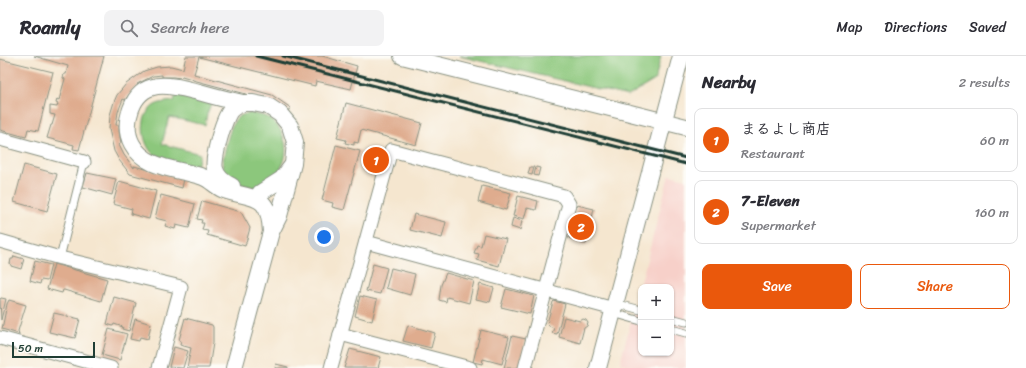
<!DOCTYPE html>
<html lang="en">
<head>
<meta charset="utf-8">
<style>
  body { margin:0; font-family:Sriracha,"Klee One",sans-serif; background:#f2f2f3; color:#2b2b33 }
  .controls { position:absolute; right:12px; bottom:12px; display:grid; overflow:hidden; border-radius:8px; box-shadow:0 1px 3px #0004 }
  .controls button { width:36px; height:36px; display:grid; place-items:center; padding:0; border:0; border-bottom:1px solid #e1e1e2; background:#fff; color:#2b2b33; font:20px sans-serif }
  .scale { position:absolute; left:12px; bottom:10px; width:83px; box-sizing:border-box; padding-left:4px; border:2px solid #1f3d34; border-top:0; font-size:11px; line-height:14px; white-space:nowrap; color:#1f3d34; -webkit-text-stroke:3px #fdfcf7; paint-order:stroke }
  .you { position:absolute; left:324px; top:181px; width:14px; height:14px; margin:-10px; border:3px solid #fff; border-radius:50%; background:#1a73e8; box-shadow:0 0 0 6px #1a73e833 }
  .badge { display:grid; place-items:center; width:26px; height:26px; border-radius:50%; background:#ea580c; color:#fff; font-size:13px; font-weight:700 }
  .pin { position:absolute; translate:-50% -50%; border:2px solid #fff; box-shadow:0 1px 4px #0006 }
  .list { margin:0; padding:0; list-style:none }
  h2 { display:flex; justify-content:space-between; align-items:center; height:52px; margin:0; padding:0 16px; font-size:17px }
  h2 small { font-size:13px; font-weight:400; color:#7c7c81 }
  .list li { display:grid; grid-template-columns:26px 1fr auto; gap:12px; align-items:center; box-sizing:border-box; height:64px; margin:0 8px 8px; padding:0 8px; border:1px solid #e1e1e2; border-radius:8px }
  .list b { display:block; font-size:15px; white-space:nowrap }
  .list p { margin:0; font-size:13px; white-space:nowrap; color:#7c7c81 }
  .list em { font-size:13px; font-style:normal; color:#7c7c81 }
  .actions { display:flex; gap:8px; padding:12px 16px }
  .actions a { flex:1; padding:9px 0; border:1px solid #ea580c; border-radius:8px; text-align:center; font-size:14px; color:#ea580c }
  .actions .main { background:#ea580c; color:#fff }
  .icon { flex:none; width:22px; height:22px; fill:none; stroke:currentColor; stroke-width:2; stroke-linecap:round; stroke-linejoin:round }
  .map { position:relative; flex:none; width:686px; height:312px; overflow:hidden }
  header { display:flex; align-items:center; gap:24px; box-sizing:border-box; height:56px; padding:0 20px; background:#fff; border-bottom:1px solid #e1e1e2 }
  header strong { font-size:19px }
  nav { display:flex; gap:22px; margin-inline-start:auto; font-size:14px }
  .search { width:280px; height:36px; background:#f2f2f3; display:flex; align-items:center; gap:10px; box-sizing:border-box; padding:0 14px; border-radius:8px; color:#7c7c81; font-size:15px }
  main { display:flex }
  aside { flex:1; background:#fff }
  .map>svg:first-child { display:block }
</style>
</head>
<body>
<header>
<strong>Roamly</strong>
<div class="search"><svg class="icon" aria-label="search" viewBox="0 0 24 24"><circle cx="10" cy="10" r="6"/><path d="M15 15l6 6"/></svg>Search here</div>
<nav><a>Map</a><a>Directions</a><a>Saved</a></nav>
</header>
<main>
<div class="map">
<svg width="686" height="312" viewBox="0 0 686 312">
  <rect width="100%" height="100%" fill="#fdfcf7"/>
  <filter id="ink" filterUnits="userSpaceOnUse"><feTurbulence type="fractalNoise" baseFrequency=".025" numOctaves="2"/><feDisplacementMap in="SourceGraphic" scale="8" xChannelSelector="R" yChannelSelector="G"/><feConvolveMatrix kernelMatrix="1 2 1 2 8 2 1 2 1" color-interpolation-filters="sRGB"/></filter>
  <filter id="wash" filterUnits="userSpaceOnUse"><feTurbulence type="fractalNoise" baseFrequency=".012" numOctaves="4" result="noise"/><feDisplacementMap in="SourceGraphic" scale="16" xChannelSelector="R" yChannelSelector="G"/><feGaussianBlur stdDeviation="0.9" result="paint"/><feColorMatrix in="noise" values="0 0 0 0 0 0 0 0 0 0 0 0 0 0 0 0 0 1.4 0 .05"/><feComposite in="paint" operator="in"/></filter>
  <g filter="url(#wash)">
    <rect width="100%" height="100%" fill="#f5e6cf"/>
    <!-- built -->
    <path fill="#f7d0c9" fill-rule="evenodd" d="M669 119 686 123V312H639L620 307ZM641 231H671V297H641Z"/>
    <!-- green -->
    <g fill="#8cc77c" stroke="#568258">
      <path d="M459 0H661L655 24 628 40Z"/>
      <path d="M176 39 212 45 207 58 205 69 169 61 162 88 200 98 196 115C183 112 163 108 153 98 142 87 139 63 151 52 157 46 166 46 174 45Z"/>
      <path d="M251 57C259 59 268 60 274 66 287 79 290 100 279 115 274 122 264 127 257 132L235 127 222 116C222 106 229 70 236 63 240 59 245 58 251 57Z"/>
    </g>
    <g id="blocks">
      <!-- building -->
      <g fill="#dfac8e">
        <path d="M34 0H104L79 94 73 93 74 89 47 82 51 69H52L55 59 50 58V50L57 51 58 48 56 47 57 43 59 44 65 23 63 22 64 18H66L68 10Z"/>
        <path d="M186 0H322L357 10 351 33 316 25 315 30 199 1 194 18 272 39 291 52 286 56 265 43 193 24 192 23 182 20 181 22 173 21H162V19L153 20 137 28 139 30 132 35 125 44 123 43 118 56 116 69H119V75L121 87 119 89 124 99 134 112V110L184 123 182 132 130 118 119 104 114 95 109 73 110 59 114 46 117 39 126 28 144 15 157 11 171 10 183 13Z"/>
        <path d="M0 3 53 16 38 75 28 73 26 81 0 74Z"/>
        <path d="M346 47 422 67 416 89 361 74 358 87 354 86V89L345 87 346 84 337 82Z"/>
        <path d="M336 89 360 95 344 154 332 151 333 147 322 144Z"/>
        <path d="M24 109 57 118 47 155 14 146Z"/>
        <path d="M530 111H534L532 119 528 118Z"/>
        <path d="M536 111 540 112 538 120 534 119Z"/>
        <path d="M87 117 116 123 112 139 83 131Z"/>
        <path d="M119 125 156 135 149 163 131 158 132 153 113 148Z"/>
        <path d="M482 130 511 137 506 154 478 146Z"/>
        <path d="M161 139 195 148 189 172 176 169 175 173 165 170 167 165 155 162Z"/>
        <path d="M518 140 538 145 536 154 527 152 524 163 513 160Z"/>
        <path d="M202 145 241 156 250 172 245 190 207 179 208 175 202 174 204 167H201L202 164 197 163Z"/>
        <path d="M577 149 594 153 586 188 581 187 582 185 569 182Z"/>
        <path d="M414 158 446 166 442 182 410 174Z"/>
        <path d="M513 162 522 165 520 174 511 171Z"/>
        <path d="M484 178 506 183 499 210 477 204 479 198 474 197 477 189 481 190Z"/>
        <path d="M14 200 24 203 21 213 11 210V208H10L11 203H13Z"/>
        <path d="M35 205 51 209 47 225 41 224 40 228 30 225Z"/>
        <path d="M54 208 107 223 101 245 64 234H63L62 237 47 233Z"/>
        <path d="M373 208 387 212 380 238 366 235Z"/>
        <path d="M391 212 415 218 410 239 386 232Z"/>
        <path d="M446 217 474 225 469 247 447 241 446 246 439 244 441 229Z"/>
        <path d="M480 228 494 232 490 246 476 243Z"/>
        <path d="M506 233 534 240 530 258 501 251Z"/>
        <path d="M360 240 377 244 372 265 355 260Z"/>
        <path d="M114 241 136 247 129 275 122 273 123 271 114 268 113 270 107 268Z"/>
        <path d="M1 242 6 243 1 264 0 243Z"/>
        <path d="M9 244 26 249 18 275 19 278 2 273 7 248Z"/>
        <path d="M554 245 565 248 557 278 552 277 554 272 549 270V269L547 267 553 246Z"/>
        <path d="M54 257 80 263 75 282 49 276Z"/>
        <path d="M564 261 580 265 583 263 586 264 588 267 587 270 584 272 580 287 559 281Z"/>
        <path d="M185 262 212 269 213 271V287L209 312H187L191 292 180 289 181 285 179 284Z"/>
        <path d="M135 263 151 268 148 283 140 281 139 285 130 283Z"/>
        <path d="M408 269 435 277 431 292 403 285Z"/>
        <path d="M109 273 127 278 120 304 102 299Z"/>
        <path d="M481 274 509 281 502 308 483 303 482 308 473 306Z"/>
        <path d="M512 280 526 283 520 312H504Z"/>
        <path d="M174 291 188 295 183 312 169 311Z"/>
        <path d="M350 293 381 301 378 312H344Z"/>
        <path d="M276 308 288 311V312H275Z"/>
      </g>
    </g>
  </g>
  <g filter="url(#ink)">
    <use href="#blocks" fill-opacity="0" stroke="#8a9282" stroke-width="1"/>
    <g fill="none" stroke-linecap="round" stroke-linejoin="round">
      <defs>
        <g id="service">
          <path d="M60 202 84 106"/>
          <path d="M641 254 622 249 614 253 620 259 641 265"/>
          <path d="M671 262 686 266"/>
          <path d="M671 273 686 277"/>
        </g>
        <g id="minor">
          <path d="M0 83 84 106"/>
          <path d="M0 185 60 202 181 231 159 312"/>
          <path d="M366 186 614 253"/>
          <path d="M340 278 470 312"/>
          <path d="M0 282 111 312"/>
          <path d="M331 312 391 94 564 140 569 148 525 312"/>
        </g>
        <g id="tertiary">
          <path d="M402 0 686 71"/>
          <path d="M232 130C225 127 217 121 215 113 212 104 224 59 232 53 235 50 239 49 243 47"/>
          <path d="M260 137 282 123 291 111"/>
          <path d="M234 312 271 176 279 160 293 108 295 86 290 70 280 58 268 50 253 47H243C228 44 213 40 199 36 173 30 143 20 131 53 127 64 126 77 132 88 146 114 178 112 203 121 211 124 216 131 224 134 254 144 269 136 271 176"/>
          <path d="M598 312 681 0"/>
        </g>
      </defs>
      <!-- service casing -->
      <use href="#service" stroke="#8a9282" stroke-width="9"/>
      <!-- minor casing -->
      <use href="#minor" stroke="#8a9282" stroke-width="15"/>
      <!-- tertiary casing -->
      <use href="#tertiary" stroke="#8a9282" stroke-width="18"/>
      <!-- service -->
      <use href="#service" stroke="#fff" stroke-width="7"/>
      <!-- minor -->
      <use href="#minor" stroke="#fff" stroke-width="13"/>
      <!-- tertiary -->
      <use href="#tertiary" stroke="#fff" stroke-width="16"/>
      <!-- rail -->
      <g stroke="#1f3d34" stroke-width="3">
        <path d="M256 0 686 108"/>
        <path d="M283 0 686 102"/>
      </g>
    </g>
  </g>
</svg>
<div class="controls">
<button>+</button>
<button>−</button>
</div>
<div class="scale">50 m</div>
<div class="you"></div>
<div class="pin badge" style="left:376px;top:104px">1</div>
<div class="pin badge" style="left:581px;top:171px">2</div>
</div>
<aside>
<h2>Nearby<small>2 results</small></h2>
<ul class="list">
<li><span class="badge">1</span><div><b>まるよし商店</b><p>Restaurant</p></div><em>60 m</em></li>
<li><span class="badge">2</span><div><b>7-Eleven</b><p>Supermarket</p></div><em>160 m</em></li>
</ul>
<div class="actions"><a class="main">Save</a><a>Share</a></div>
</aside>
</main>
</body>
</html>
